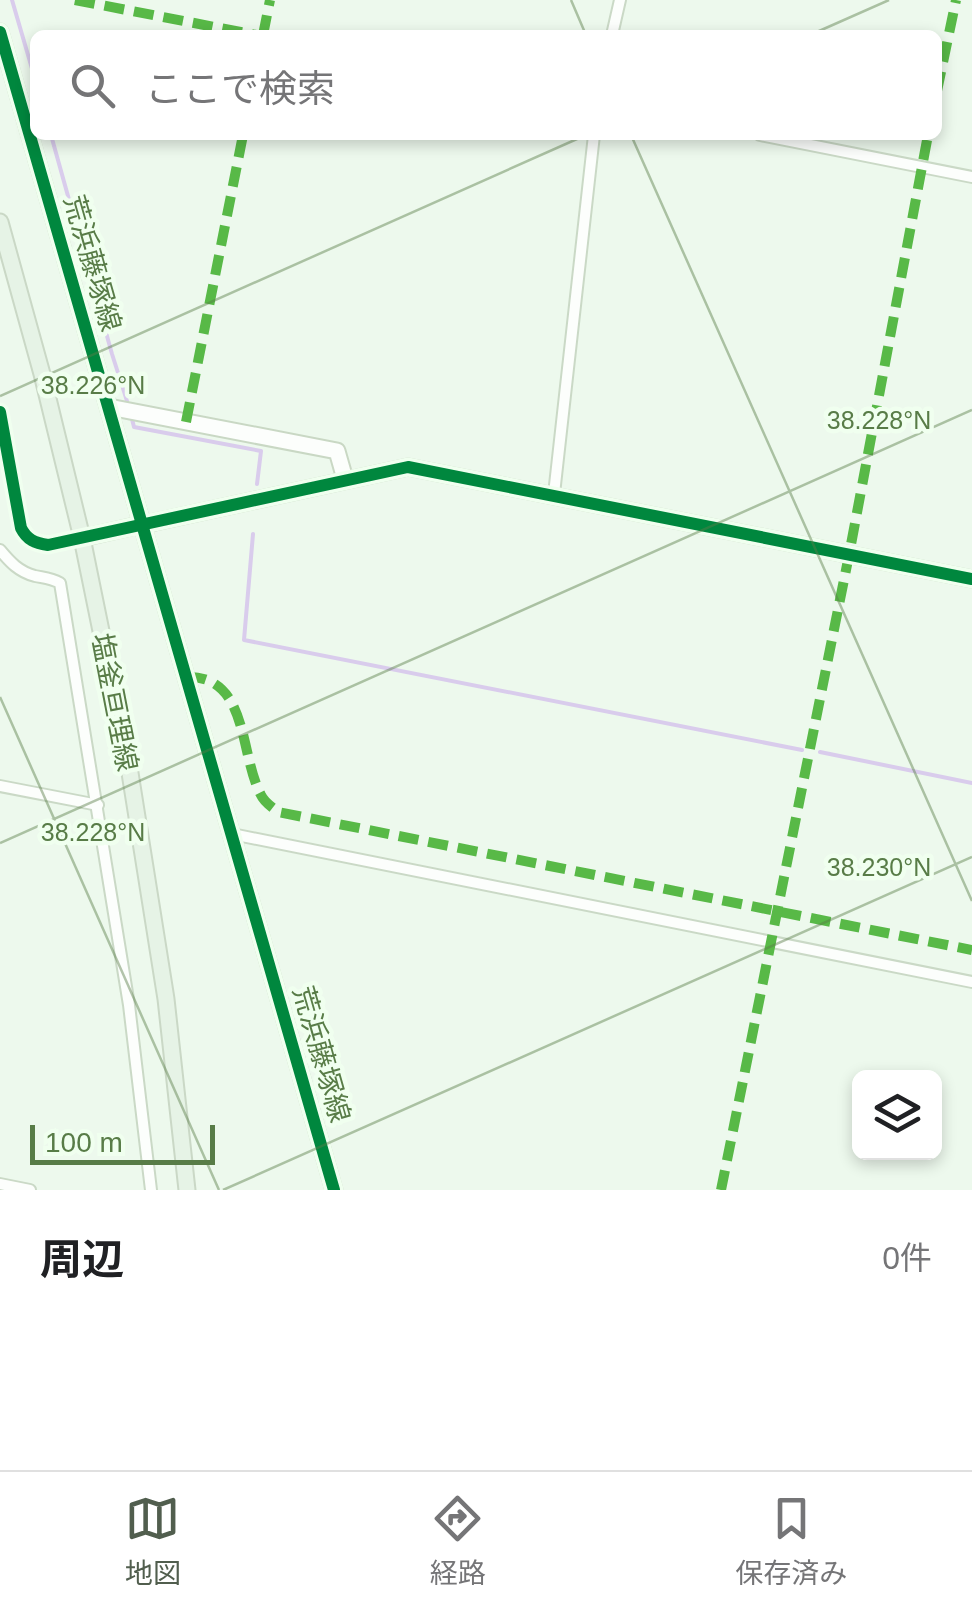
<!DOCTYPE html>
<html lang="ja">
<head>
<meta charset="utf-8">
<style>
  body { margin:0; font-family:Helvetica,"Noto Sans JP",sans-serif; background:#f2f2f2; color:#202124 }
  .controls { position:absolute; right:30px; bottom:30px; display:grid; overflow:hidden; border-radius:15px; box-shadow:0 5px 15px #0003 }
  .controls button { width:90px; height:90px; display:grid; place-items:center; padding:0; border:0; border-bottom:2px solid #e0e0e0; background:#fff; color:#202124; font:50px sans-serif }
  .scale { position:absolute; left:30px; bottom:25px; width:185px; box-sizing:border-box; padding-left:10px; border:5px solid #587c47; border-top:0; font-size:28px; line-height:35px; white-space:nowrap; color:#587c47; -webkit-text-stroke:8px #f0ffef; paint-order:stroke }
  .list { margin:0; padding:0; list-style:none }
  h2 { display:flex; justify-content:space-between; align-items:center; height:130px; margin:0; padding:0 40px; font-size:42px }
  h2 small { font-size:32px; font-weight:400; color:#757577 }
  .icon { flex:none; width:55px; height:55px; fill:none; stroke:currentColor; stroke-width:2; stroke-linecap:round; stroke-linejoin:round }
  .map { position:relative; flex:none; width:972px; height:1190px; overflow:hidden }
  .search { position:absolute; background:#fff; box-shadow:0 5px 15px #0003; left:30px; right:30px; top:30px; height:110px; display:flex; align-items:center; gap:25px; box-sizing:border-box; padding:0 35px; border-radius:15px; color:#757577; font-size:38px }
  .sheet { height:280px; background:#fff }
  nav { display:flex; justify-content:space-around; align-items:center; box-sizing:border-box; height:140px; border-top:2px solid #e0e0e0; background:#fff; font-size:28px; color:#757577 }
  nav a { display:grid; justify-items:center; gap:5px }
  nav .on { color:#515e4e }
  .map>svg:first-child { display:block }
</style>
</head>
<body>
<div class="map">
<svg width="972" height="1190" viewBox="0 0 972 1190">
  <rect width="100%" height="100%" fill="#edf9ed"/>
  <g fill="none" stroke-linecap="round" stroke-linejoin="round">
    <!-- stream -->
    <g stroke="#d9ccec" stroke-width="4">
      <path d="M12 0 35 79"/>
      <path d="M51 135 112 354 127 401"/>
      <path d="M132 419 134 427 261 451 257 484"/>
      <path d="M253 534 244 640 802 750"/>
      <path d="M820 752 972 783"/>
    </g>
    <defs>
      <g id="street">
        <path d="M612 35 620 0"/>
        <path d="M760 135 972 177"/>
        <path d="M0 412 21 528C33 553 60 542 82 538"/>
        <path d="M554 494 594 135"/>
        <path d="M0 550C10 562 19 572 35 576 45 578 51 578 60 583L129 1005 151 1190"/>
        <path d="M0 786 98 805"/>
        <path d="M232 834 972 982"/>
        <path d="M0 1184 30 1190"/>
      </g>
      <g id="secondary">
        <path d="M0 32 334 1190"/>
        <path d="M109 407 337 451 345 479"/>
        <path d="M155 522 408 467 972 579"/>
        <path d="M82 538 135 526"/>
      </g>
      <path id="primary" d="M0 222 42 374 82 538 130 773 166 999 187 1190"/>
    </defs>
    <!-- street casing -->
    <use href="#street" stroke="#cad9c6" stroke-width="14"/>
    <!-- secondary casing -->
    <use href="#secondary" stroke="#c9d8c4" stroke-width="19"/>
    <!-- primary casing -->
    <use href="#primary" stroke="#cad8c6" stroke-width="19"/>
    <!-- street -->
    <use href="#street" stroke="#fcfefc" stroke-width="10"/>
    <!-- secondary -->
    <use href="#secondary" stroke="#fcfefc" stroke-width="15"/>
    <!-- primary -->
    <use href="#primary" stroke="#e6f3e6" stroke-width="15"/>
    <defs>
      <path id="secondary-bridge" d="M135 526 155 522"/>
    </defs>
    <!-- secondary-bridge casing -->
    <use href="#secondary-bridge" stroke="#c9d8c4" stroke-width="19" stroke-linecap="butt"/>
    <!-- secondary-bridge -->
    <use href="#secondary-bridge" stroke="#fcfefc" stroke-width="15"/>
    <!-- quiet -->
    <g stroke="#58b947" stroke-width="10" stroke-dasharray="20 10" stroke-linecap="butt">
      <path d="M75 0 256 35"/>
      <path d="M263 35 270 0"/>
      <path d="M937 91 956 0"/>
      <path d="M186 422 243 135"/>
      <path d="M186 677C249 675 239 754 261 795 264 802 272 807 278 812L972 950"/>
      <path d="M721 1190 849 555 928 135"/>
    </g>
    <defs>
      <g id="cycleway">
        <path d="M0 32 334 1190"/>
        <path d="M0 412 21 528C27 540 35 543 48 545L408 467 972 579"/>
      </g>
    </defs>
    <!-- cycleway casing -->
    <use href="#cycleway" stroke="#f0ffef" stroke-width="19"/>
    <!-- cycleway -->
    <use href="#cycleway" stroke="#00873e" stroke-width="12"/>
  </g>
  <!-- ticks -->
  <path fill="none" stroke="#587c47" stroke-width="2.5" stroke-opacity="0.45" d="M571 0 586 35M810 35 889 0M631 135 972 901M0 396 586 135M0 697 219 1190M0 843 972 410M223 1190 972 857"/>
  <g text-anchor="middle" stroke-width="9" stroke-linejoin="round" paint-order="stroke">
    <!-- street labels -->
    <g font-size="28" fill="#587c47" stroke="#f0ffef">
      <text transform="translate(93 263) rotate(74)" y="10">荒浜藤塚線</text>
      <text transform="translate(115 702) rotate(79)" y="10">塩釜亘理線</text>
      <text transform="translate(322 1054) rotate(74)" y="10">荒浜藤塚線</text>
    </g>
  </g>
  <g font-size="25" text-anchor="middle" fill="#587c47" stroke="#f0ffef" stroke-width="9" stroke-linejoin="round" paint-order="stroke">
    <text x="93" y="394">38.226°N</text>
    <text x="879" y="429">38.228°N</text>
    <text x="93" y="841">38.228°N</text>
    <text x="879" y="876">38.230°N</text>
  </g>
</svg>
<div class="controls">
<button><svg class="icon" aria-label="layers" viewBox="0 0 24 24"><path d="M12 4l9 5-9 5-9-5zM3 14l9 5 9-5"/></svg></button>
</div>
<div class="scale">100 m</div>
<div class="search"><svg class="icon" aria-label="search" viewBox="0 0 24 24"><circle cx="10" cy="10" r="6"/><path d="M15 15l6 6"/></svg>ここで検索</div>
</div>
<section class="sheet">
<h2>周辺<small>0件</small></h2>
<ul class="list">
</ul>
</section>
<nav>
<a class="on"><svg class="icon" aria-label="map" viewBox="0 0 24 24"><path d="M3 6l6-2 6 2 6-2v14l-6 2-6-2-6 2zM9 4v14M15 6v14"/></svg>地図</a>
<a><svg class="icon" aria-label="directions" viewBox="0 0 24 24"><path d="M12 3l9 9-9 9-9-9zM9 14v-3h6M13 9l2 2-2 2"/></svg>経路</a>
<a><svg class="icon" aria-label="saved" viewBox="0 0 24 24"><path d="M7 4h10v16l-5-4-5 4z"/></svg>保存済み</a>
</nav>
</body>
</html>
